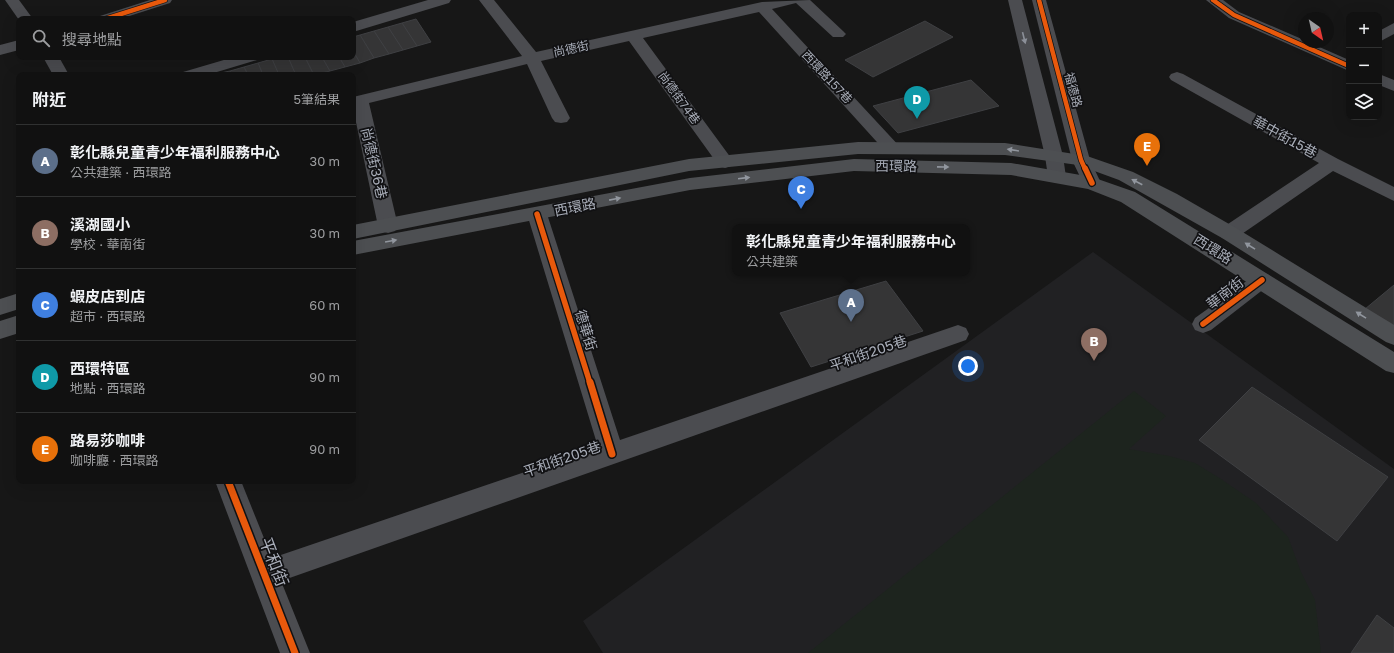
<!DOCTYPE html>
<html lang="zh-TW">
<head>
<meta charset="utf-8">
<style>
  body { margin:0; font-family:"Golos Text","Noto Sans TC",sans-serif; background:#1e1f1f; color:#f1f3f6 }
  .controls { position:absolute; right:12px; top:12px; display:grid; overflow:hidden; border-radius:8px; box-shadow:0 4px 16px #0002 }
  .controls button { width:36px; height:36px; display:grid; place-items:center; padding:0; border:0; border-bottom:1px solid #303131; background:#111; color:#f1f3f6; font:20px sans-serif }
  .compass { position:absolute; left:1298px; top:12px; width:36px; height:36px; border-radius:50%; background:#111; box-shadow:0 4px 16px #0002; rotate:146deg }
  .you { position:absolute; left:968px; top:366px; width:14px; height:14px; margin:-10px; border:3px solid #fff; border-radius:50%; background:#1a73e8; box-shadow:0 0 0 6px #1a73e833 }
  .badge { display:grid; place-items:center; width:26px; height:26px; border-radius:50%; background:#8c9099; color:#fff; font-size:13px; font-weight:700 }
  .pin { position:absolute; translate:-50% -33px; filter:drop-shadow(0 1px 2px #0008) }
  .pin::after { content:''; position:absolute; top:21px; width:14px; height:12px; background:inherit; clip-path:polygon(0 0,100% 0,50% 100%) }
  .popup { position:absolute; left:732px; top:224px; width:238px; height:52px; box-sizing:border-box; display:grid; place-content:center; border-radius:8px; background:#111; filter:drop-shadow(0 1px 3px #0005); font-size:13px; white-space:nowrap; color:#9c9d9f }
  .popup b { font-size:15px; color:#f1f3f6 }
  .popup::after { content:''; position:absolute; left:50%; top:100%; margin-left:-8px; border:8px solid transparent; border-top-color:#111 }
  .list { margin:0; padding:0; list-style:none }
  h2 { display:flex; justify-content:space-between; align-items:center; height:52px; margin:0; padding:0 16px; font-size:17px }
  h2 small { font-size:13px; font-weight:400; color:#9c9d9f }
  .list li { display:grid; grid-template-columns:26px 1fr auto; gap:12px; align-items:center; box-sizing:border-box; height:72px; padding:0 16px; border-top:1px solid #303131 }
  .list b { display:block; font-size:15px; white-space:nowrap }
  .list p { margin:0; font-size:13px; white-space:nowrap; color:#9c9d9f }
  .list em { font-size:13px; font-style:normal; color:#9c9d9f }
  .icon { flex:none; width:22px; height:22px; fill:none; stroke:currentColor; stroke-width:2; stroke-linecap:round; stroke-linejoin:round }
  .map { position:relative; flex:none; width:1394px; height:653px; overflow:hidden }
  .search { position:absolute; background:#111; box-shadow:0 4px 16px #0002; left:16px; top:16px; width:340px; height:44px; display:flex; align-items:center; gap:10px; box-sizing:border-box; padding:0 14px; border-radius:8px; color:#9c9d9f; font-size:15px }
  .panel { position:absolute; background:#111; box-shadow:0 4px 16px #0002; left:16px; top:72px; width:340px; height:412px; border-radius:8px }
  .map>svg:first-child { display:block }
</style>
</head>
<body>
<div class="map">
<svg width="1394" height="653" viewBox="0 0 1394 653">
  <rect width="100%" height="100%" fill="#171717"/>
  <!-- built -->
  <path fill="#212123" d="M1093 252 1394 469V653H603L583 621Z"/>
  <!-- green -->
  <path fill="#1d241e" d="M1134 391 1166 416 1129 449 1169 456 1195 463 1221 479 1256 503 1288 537 1301 572 1315 600 1321 653H808Z"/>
  <!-- building -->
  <g fill="#353536" stroke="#3f4043">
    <path d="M416 19 431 42 417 46 402 23Z"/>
    <path d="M925 21 953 37 873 77 845 60Z"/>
    <path d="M402 23 417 46 403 50 388 27Z"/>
    <path d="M388 27 403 50 389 54 374 31Z"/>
    <path d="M374 31 389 54 374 58 360 35Z"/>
    <path d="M360 35 374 58 360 63 353 51V37Z"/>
    <path d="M353 51 360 63 345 67 339 57H353Z"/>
    <path d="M279 57H288L296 75H279L272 59Z"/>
    <path d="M288 57H305L314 75H296Z"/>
    <path d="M305 57H322L330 71 314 75Z"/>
    <path d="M322 57H339L345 67 330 71Z"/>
    <path d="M272 59 279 75H263L258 63Z"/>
    <path d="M258 63 263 75H248L244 67Z"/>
    <path d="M244 67 248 75H232L230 71Z"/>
    <path d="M230 71 232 75 216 74Z"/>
    <path d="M971 80 999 106 898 133 873 106Z"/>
    <path d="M886 281 923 331 811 367 780 313Z"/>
    <path d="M1394 285V325L1365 309Z"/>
    <path d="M1252 387 1388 477 1337 541 1199 440Z"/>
    <path d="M1377 615 1394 628V653H1351Z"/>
  </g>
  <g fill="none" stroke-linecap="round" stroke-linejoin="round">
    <!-- minor -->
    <g fill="#4b4c50" fill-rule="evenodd">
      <path d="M5 0H19L33 19 19 20Z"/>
      <path d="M150 0H172L170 3 120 19H98L100 16Z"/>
      <path d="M428 0H451L449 3 353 32V22Z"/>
      <path d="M479 0H494L536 52 762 2 810 0 843 31 846 34 843 37H833L796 3 772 9 901 148 898 152 892 154 886 152 759 12 643 38 731 158 734 162 731 166 725 168 719 166 629 41 541 61 570 118 567 122 561 123 555 122 552 118 527 64 369 103 398 226 395 231 388 233 381 231 378 226 353 108V97L522 56Z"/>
      <path d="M1008 0H1022L1063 156 1066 177 1064 181 1057 183 1050 181 1048 177 1045 156Z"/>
      <path d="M1032 0H1046L1090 160 1101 183 1099 187 1092 189 1085 187 1072 160Z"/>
      <path d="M1206 0H1223L1239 12 1304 40V42H1308L1349 60V71L1229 18Z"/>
      <path d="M1394 23V34L1379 42V31Z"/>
      <path d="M19 40V50L0 55V45Z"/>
      <path d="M43 57H59L69 75H53Z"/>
      <path d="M234 57H259L257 60 207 75H181L183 72Z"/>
      <path d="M1177 72 1183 74 1338 159 1394 187V201L1333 171 1236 238 1229 240 1222 238 1219 233 1222 228 1319 163 1171 80 1169 77 1171 74Z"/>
      <path d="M1379 74 1394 80V91L1379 85Z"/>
      <path d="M537 207 544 209 547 214 620 440 958 325 966 328 969 334 966 340 281 581 310 653H280L215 481H241L272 558 598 447 527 214 530 209Z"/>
      <path d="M1262 272 1269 275 1272 280 1269 285 1211 330 1203 333 1195 330 1192 324 1195 318 1255 275Z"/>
    </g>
    <!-- major -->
    <g fill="#4d4f52" fill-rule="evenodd">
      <path d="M858 142 1005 143 1087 156 1133 172 1177 194 1236 228 1394 325V345L1386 342 1222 238 1119 180 1078 165 1005 155 858 154 689 171 353 239V225L689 159Z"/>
      <path d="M854 159 1011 163 1092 177 1135 192 1394 352V373L1386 371 1121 202 1088 189 1011 175 854 171 690 190 353 255V241L690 178Z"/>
      <path d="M19 293V309L0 315V299Z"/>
      <path d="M19 315V333L0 339V321Z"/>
    </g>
    <defs>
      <g id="cycleway-far2">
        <path d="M1039 0 1081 160 1085 169"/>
        <path d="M1213 0 1234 15 1349 66"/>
        <path d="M105 19 165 0"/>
      </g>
      <g id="cycleway-far1">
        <path d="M1085 168 1092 183"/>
        <path d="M537 214 590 383"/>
        <path d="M1203 324 1262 280"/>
      </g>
      <g id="cycleway">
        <path d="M590 382 612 454"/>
        <path d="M228 481 295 653"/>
      </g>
    </defs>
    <!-- cycleway-far2 casing -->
    <use href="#cycleway-far2" stroke="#111113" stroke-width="6"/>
    <!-- cycleway-far1 casing -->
    <use href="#cycleway-far1" stroke="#111113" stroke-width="8"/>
    <!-- cycleway casing -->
    <use href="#cycleway" stroke="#111113" stroke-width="10"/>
    <!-- cycleway-far2 -->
    <use href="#cycleway-far2" stroke="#e8590c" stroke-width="4.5"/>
    <!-- cycleway-far1 -->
    <use href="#cycleway-far1" stroke="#e8590c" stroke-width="5.5"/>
    <!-- cycleway -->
    <use href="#cycleway" stroke="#e8590c" stroke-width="7"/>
  </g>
  <!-- one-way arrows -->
  <defs><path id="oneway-solid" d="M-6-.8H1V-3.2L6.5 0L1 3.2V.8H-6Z"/></defs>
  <use fill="#8c9099" href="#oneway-solid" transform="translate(1024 38) rotate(76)"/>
  <g fill="#91969e">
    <use href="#oneway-solid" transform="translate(1013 150) rotate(-171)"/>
    <use href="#oneway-solid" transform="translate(943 167) rotate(1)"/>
    <use href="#oneway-solid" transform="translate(744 178) rotate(-7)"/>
    <use href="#oneway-solid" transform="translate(1137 182) rotate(-153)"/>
    <use href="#oneway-solid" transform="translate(615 199) rotate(-11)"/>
    <use href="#oneway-solid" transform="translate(391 241) rotate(-10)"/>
    <use href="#oneway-solid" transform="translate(1250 246) rotate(-148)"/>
    <use href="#oneway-solid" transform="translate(1361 315) rotate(-148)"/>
  </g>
  <g text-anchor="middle" stroke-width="3.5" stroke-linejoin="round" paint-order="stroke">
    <!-- far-street labels -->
    <g font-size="12" fill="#a8adb8" stroke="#111113">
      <text transform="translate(571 49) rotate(-12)" y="4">尚德街</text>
      <text transform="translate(827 77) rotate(47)" y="4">西環路157巷</text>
      <text transform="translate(1073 90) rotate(75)" y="4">福德路</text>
      <text transform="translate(679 98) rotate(54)" y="4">尚德街74巷</text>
    </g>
    <!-- street labels -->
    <g font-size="14" fill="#a8adb8" stroke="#111113">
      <text transform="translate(1285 137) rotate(29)" y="5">華中街15巷</text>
      <text transform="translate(374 163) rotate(77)" y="5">尚德街36巷</text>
      <text transform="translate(896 166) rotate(1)" y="5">西環路</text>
      <text transform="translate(575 207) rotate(-11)" y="5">西環路</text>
      <text transform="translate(1213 249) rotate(32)" y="5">西環路</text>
      <text transform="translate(1225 293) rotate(-37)" y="5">華南街</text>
      <text transform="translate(586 330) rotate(73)" y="5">德華街</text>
      <text transform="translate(868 353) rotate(-19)" y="5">平和街205巷</text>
      <text transform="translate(562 459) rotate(-19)" y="5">平和街205巷</text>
    </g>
    <!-- near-street labels -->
    <g font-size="17" fill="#a8adb8" stroke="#111113">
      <text transform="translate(274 562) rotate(69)" y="6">平和街</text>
    </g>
  </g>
</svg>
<div class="controls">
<button>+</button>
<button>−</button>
<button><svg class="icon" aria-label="layers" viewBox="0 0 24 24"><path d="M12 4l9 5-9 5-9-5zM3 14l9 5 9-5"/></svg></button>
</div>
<svg class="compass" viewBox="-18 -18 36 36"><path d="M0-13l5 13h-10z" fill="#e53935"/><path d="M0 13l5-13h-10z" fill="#9c9d9f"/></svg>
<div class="you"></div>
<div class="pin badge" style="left:851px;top:322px;background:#5c6f8a">A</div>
<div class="popup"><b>彰化縣兒童青少年福利服務中心</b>公共建築</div>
<div class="pin badge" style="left:1094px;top:361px;background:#8d6e63">B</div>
<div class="pin badge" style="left:801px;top:209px;background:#3f7fe0">C</div>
<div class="pin badge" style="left:917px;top:119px;background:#0f9aa8">D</div>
<div class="pin badge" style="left:1147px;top:166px;background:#e8710a">E</div>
<div class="search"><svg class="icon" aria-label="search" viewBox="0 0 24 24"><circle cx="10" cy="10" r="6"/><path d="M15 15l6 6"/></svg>搜尋地點</div>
<section class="panel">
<h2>附近<small>5筆結果</small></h2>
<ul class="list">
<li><span class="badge" style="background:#5c6f8a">A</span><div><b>彰化縣兒童青少年福利服務中心</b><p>公共建築 · 西環路</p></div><em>30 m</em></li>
<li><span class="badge" style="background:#8d6e63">B</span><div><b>溪湖國小</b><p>學校 · 華南街</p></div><em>30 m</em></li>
<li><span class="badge" style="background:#3f7fe0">C</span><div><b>蝦皮店到店</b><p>超市 · 西環路</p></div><em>60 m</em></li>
<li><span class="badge" style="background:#0f9aa8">D</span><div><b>西環特區</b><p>地點 · 西環路</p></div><em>90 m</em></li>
<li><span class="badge" style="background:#e8710a">E</span><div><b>路易莎咖啡</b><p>咖啡廳 · 西環路</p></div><em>90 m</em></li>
</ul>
</section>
</div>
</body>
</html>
